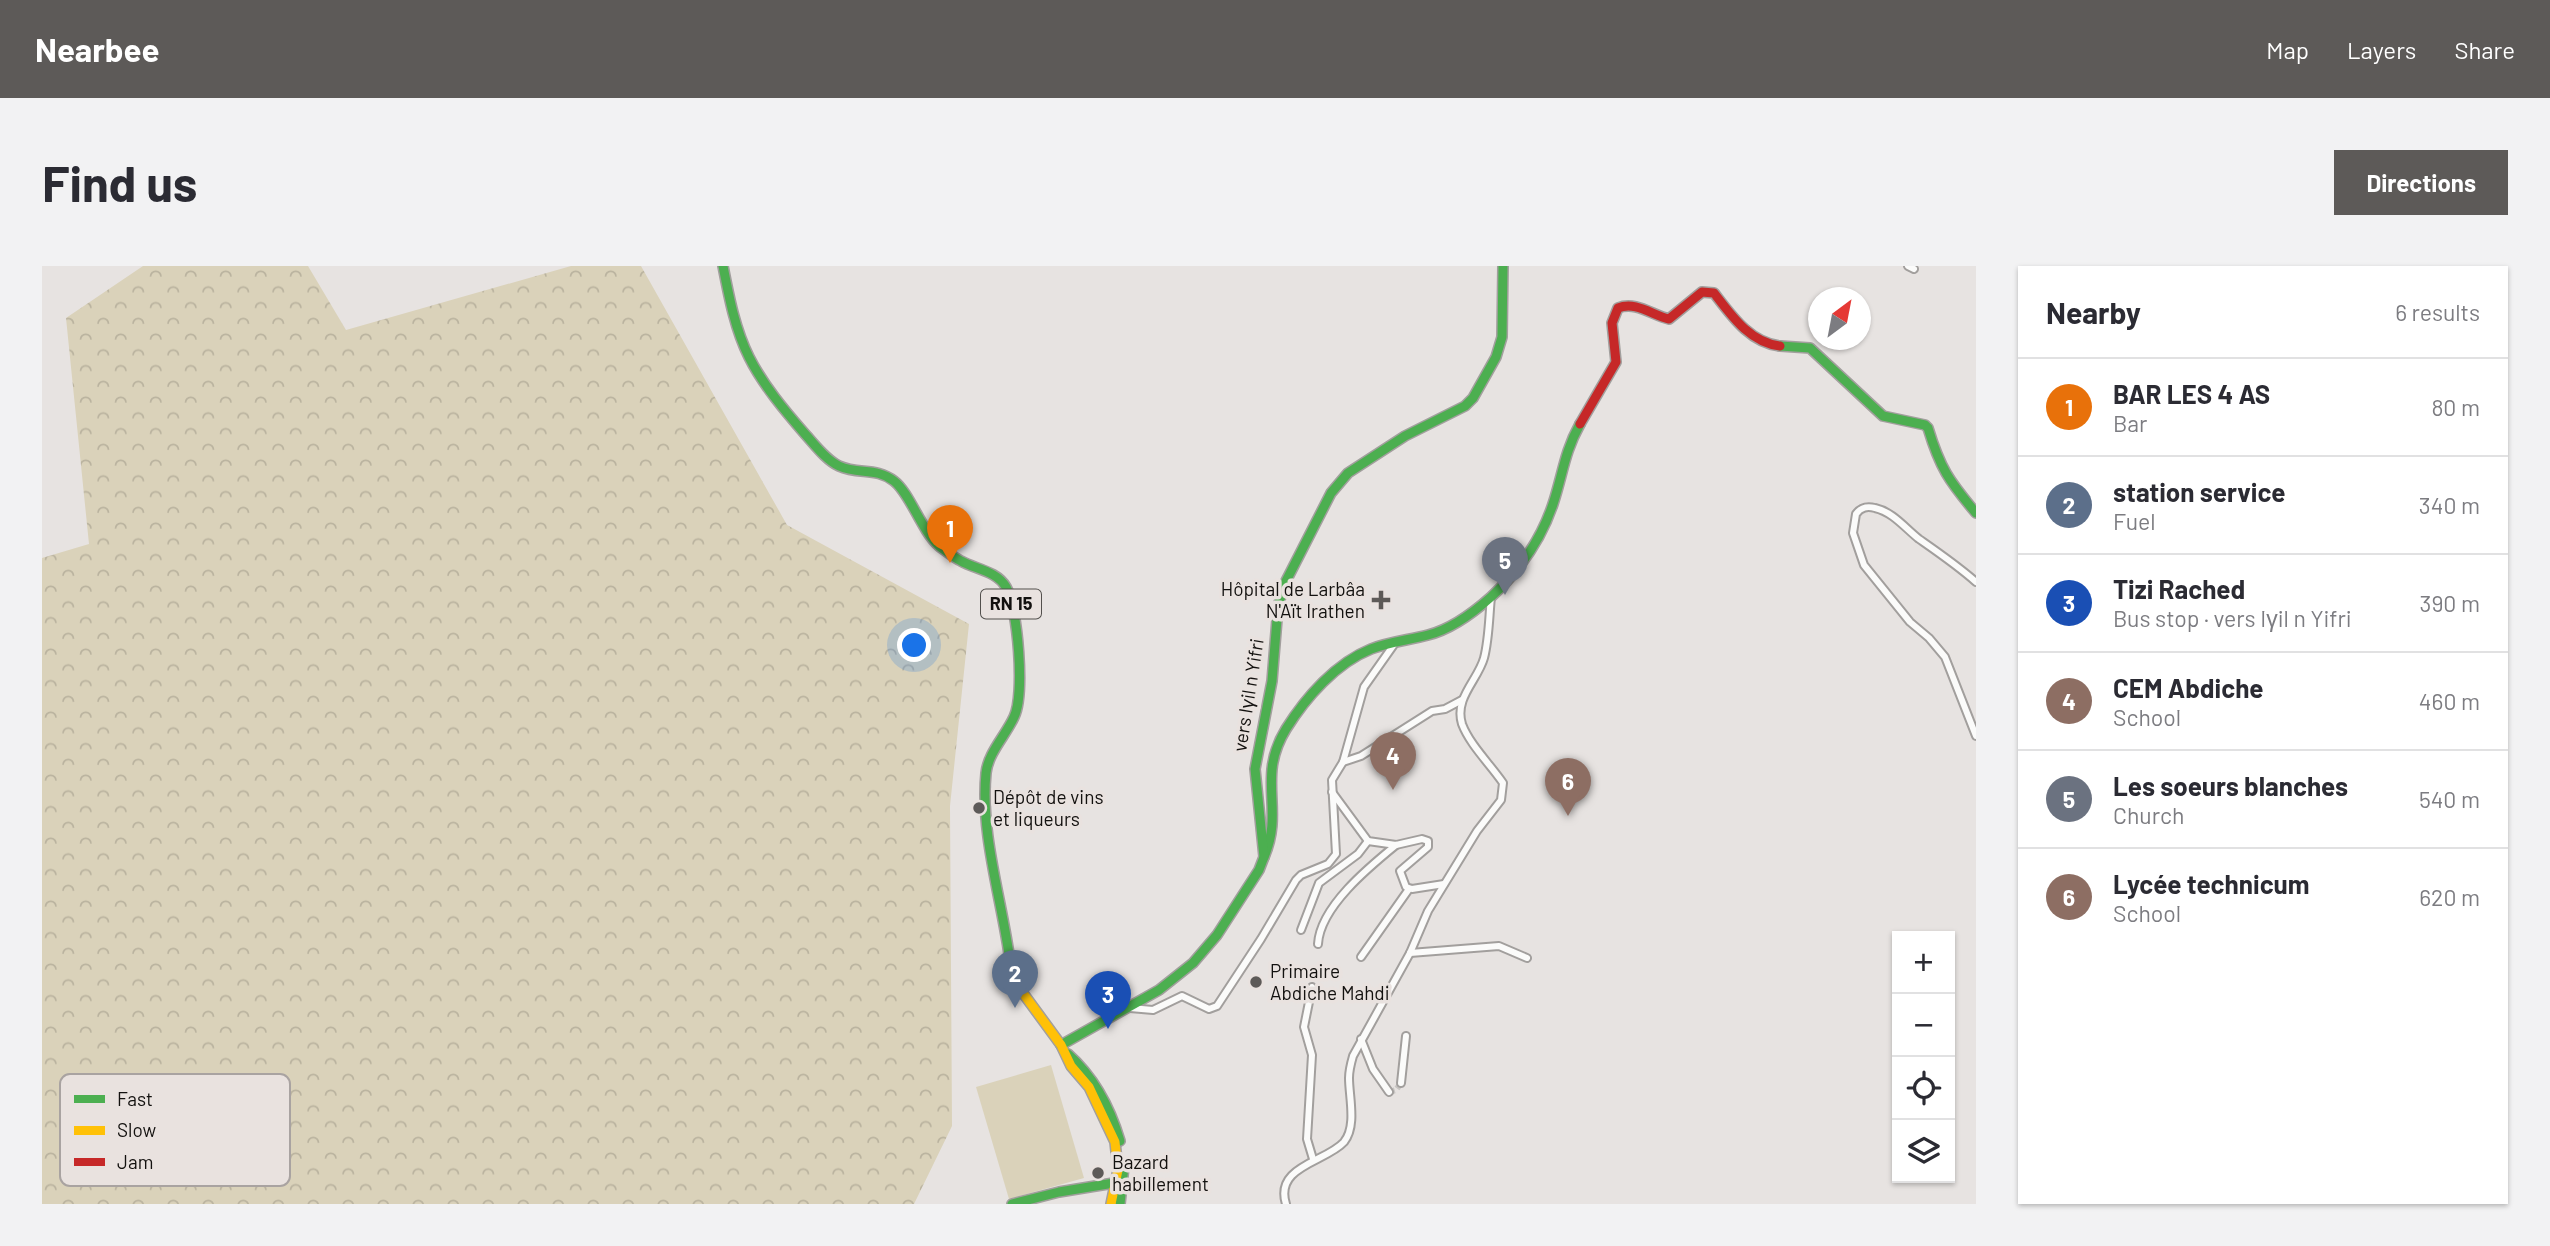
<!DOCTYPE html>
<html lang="en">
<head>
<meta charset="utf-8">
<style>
  body { margin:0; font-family:Barlow,sans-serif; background:#f2f2f3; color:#2b2b33 }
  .controls { position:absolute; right:21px; bottom:21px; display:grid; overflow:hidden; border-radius:0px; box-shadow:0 2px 5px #0004 }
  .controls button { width:63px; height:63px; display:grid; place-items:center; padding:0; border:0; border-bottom:2px solid #e1e1e2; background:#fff; color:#2b2b33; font:35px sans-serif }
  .compass { position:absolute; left:1766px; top:21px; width:63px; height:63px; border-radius:50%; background:#fff; box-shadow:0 2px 5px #0004; rotate:32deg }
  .you { position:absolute; left:873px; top:380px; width:24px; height:24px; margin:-18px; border:5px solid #fff; border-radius:50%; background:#1a73e8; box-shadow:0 0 0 10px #1a73e833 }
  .badge { display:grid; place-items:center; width:46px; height:46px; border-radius:50%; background:#5d5a58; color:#fff; font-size:23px; font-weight:700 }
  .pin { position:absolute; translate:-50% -58px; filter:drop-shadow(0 2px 4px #0008) }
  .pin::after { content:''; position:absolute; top:37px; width:24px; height:21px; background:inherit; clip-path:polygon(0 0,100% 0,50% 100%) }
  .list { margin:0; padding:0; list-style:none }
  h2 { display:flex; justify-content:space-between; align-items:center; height:91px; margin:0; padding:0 28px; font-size:30px }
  h2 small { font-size:23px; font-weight:400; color:#7c7c81 }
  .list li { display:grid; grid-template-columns:46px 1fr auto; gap:21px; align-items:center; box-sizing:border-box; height:98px; padding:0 28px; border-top:2px solid #e1e1e2 }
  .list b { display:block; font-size:26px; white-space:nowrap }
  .list p { margin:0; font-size:23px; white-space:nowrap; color:#7c7c81 }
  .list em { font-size:23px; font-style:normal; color:#7c7c81 }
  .icon { flex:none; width:38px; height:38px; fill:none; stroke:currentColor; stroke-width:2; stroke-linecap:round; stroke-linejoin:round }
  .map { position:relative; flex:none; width:1934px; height:938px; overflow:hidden; border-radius:0px }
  header { display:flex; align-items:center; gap:42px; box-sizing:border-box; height:98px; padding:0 35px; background:#5d5a58; color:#fff }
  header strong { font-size:33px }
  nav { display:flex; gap:38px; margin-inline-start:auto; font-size:24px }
  .intro { display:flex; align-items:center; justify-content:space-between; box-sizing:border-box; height:168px; padding:0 42px }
  h1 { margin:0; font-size:49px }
  .button { padding:18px 32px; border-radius:0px; background:#5d5a58; color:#fff; font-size:24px; font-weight:700 }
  main { display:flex; gap:42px; padding:0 42px }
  aside { flex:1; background:#fff; border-radius:0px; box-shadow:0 2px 5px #0004 }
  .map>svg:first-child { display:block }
</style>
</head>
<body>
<header>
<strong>Nearbee</strong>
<nav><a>Map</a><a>Layers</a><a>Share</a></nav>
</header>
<div class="intro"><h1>Find us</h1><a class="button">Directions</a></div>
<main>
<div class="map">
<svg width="1934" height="938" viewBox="0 0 1934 938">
  <defs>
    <pattern id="forest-crowns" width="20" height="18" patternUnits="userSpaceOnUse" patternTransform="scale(1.75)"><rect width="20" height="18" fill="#dad2ba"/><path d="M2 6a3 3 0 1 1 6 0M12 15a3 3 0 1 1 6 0" fill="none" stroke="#bab39f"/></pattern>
  </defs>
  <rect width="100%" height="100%" fill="#e7e3e1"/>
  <!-- green -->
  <path fill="#dad2ba" d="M1009 799 1042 912 967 933 934 821Z"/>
  <!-- forest -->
  <path fill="url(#forest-crowns)" d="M101 0H266L304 64 529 0H599L745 259 927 358 908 540 910 860 872 938H0V292L47 278 24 52Z"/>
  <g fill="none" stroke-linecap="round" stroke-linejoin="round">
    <!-- street-tunnel -->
    <path stroke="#c7c4c2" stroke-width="6" stroke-dasharray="6 3" stroke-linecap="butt" d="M1347 826 1354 824 1359 817"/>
    <defs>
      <g id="street">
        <path d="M1866 0 1872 3"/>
        <path d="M1934 316C1916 300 1897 287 1877 273 1863 262 1851 246 1833 242 1825 240 1819 241 1814 248L1811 267 1822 299 1868 356 1887 372 1903 391 1934 470"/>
        <path d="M1301 496 1319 490 1390 445 1403 443 1420 434"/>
        <path d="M1290 526 1326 575 1354 579 1380 573 1386 575V581L1358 605 1364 621 1370 623 1402 618"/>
        <path d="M1259 664 1277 617 1316 588 1326 575"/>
        <path d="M1276 678C1278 641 1327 601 1354 579"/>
        <path d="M1368 687 1457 680 1485 692"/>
        <path d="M1319 691 1367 623"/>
        <path d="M1270 721 1262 761 1270 789 1265 873 1271 893"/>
        <path d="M1088 742 1111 744 1140 730 1167 743 1175 740 1219 673 1254 614 1259 609 1286 598 1294 588 1290 514 1301 496 1322 421 1353 377"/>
        <path d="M1319 773 1331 803 1347 826"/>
        <path d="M1359 817 1364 770"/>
        <path d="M1244 938C1232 900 1284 896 1302 876 1315 860 1307 831 1307 812 1307 804 1309 797 1311 790L1368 687 1386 645 1435 565 1459 534 1461 517C1448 498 1428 479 1420 458 1412 432 1436 414 1442 392 1447 373 1447 351 1449 331"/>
      </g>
      <g id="fast">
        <path d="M681 0C687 31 693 63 707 91 721 119 743 145 763 168 773 179 784 194 797 200 817 209 834 201 852 215 868 227 879 264 897 280 904 285 911 291 919 295 933 303 955 305 964 321 976 342 983 429 972 451 964 469 946 487 944 507 938 568 960 634 968 695"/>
        <path d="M1738 80 1768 82 1841 150 1883 159 1886 162C1898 202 1907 215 1934 247"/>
        <path d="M1222 591C1243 543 1214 512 1244 463 1264 431 1294 397 1329 383 1347 376 1367 374 1386 369 1410 363 1431 347 1449 331 1477 305 1499 274 1511 238 1521 208 1522 187 1538 158"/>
        <path d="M1019 779 1117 724 1151 697 1175 669 1217 604 1222 591 1213 503 1230 415 1236 341 1242 319 1289 227 1306 207 1363 170 1423 140 1431 132 1454 91 1460 71 1461 0"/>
        <path d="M1026 788C1053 812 1068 841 1078 875"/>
        <path d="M970 938 1017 926 1078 916"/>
        <path d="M1078 938 1082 900"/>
      </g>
      <path id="slow" d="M968 695 978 723 1019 779 1029 800 1047 821 1073 876 1076 904 1069 938"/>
      <path id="jam" d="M1538 158 1574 96 1570 57 1576 42C1594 35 1610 49 1627 53L1660 26 1672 27C1689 49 1708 77 1738 80"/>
    </defs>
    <!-- street casing -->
    <use href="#street" stroke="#a29f9d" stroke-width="10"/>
    <!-- fast casing -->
    <use href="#fast" stroke="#a29f9d" stroke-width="12"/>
    <!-- slow casing -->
    <use href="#slow" stroke="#a29f9d" stroke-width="12"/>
    <!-- jam casing -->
    <use href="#jam" stroke="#a29f9d" stroke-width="12"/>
    <!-- street -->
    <use href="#street" stroke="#fbfbfa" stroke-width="6"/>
    <!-- fast -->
    <use href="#fast" stroke="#4caf50" stroke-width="9"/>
    <!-- slow -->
    <use href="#slow" stroke="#ffc107" stroke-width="9"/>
    <!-- jam -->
    <use href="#jam" stroke="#c62828" stroke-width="9"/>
  </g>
  <!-- markers -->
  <g fill="#5d5a58" stroke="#e9e2df" stroke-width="2.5">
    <path d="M1335.5 323.5h7v7h7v7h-7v7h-7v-7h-7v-7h7z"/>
    <circle cx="937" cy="542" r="7"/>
    <circle cx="1214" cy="716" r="7"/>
    <circle cx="1056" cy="907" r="7"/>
  </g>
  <g text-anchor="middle" stroke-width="7" stroke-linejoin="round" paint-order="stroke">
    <!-- shield labels -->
    <rect fill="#e9e2df" stroke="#53504d" stroke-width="2" x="939" y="323.5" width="60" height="29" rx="5"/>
    <g font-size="18" font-weight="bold" fill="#13110f">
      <text x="969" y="344">RN 15</text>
    </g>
    <!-- poi labels -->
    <g font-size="19" fill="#13110f" stroke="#e9e2df" text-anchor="start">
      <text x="1323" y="330" text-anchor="end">Hôpital de Larbâa<tspan x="1323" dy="22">N'Aït Irathen</tspan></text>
      <text x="951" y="538">Dépôt de vins<tspan x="951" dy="22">et liqueurs</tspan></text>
      <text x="1228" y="712">Primaire<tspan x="1228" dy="22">Abdiche Mahdi</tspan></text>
      <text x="1070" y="903">Bazard<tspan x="1070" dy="22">habillement</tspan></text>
    </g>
    <!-- street labels -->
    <g font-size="19" fill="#13110f" stroke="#e9e2df">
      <text transform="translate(1206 429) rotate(-81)" y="7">vers Iγil n Yifri</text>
    </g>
  </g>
  <!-- legend -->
  <rect x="18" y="808" width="230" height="112" rx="10" fill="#e9e2df" stroke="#a9a3a1" stroke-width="2"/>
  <rect x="32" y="829" width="31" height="8" fill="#4caf50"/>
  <rect x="32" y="860" width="31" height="9" fill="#ffc107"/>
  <rect x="32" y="892" width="31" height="8" fill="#c62828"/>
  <g font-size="19" fill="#13110f">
    <text x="75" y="840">Fast</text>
    <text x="75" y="871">Slow</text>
    <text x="75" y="903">Jam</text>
  </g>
</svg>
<div class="controls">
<button>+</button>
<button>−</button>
<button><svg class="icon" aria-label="locate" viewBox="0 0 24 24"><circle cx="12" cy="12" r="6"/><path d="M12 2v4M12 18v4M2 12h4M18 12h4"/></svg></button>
<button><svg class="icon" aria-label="layers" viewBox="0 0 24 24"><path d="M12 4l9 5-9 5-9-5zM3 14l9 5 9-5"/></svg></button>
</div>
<svg class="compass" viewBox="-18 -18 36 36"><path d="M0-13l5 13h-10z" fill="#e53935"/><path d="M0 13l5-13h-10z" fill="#7c7c81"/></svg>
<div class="you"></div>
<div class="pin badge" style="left:908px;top:297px;background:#e8710a">1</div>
<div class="pin badge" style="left:973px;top:742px;background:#5c6f8a">2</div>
<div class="pin badge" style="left:1066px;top:763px;background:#1a4fb4">3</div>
<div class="pin badge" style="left:1351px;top:524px;background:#8d6e63">4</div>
<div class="pin badge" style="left:1463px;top:329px;background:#6b7280">5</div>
<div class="pin badge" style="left:1526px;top:550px;background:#8d6e63">6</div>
</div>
<aside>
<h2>Nearby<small>6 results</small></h2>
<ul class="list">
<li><span class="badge" style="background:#e8710a">1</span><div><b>BAR LES 4 AS</b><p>Bar</p></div><em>80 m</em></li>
<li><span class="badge" style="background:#5c6f8a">2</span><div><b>station service</b><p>Fuel</p></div><em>340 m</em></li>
<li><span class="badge" style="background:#1a4fb4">3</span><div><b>Tizi Rached</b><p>Bus stop · vers Iγil n Yifri</p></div><em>390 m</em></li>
<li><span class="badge" style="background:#8d6e63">4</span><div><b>CEM Abdiche</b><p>School</p></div><em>460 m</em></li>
<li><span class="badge" style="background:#6b7280">5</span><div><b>Les soeurs blanches</b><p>Church</p></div><em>540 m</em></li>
<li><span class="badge" style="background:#8d6e63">6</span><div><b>Lycée technicum</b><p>School</p></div><em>620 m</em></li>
</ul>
</aside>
</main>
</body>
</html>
